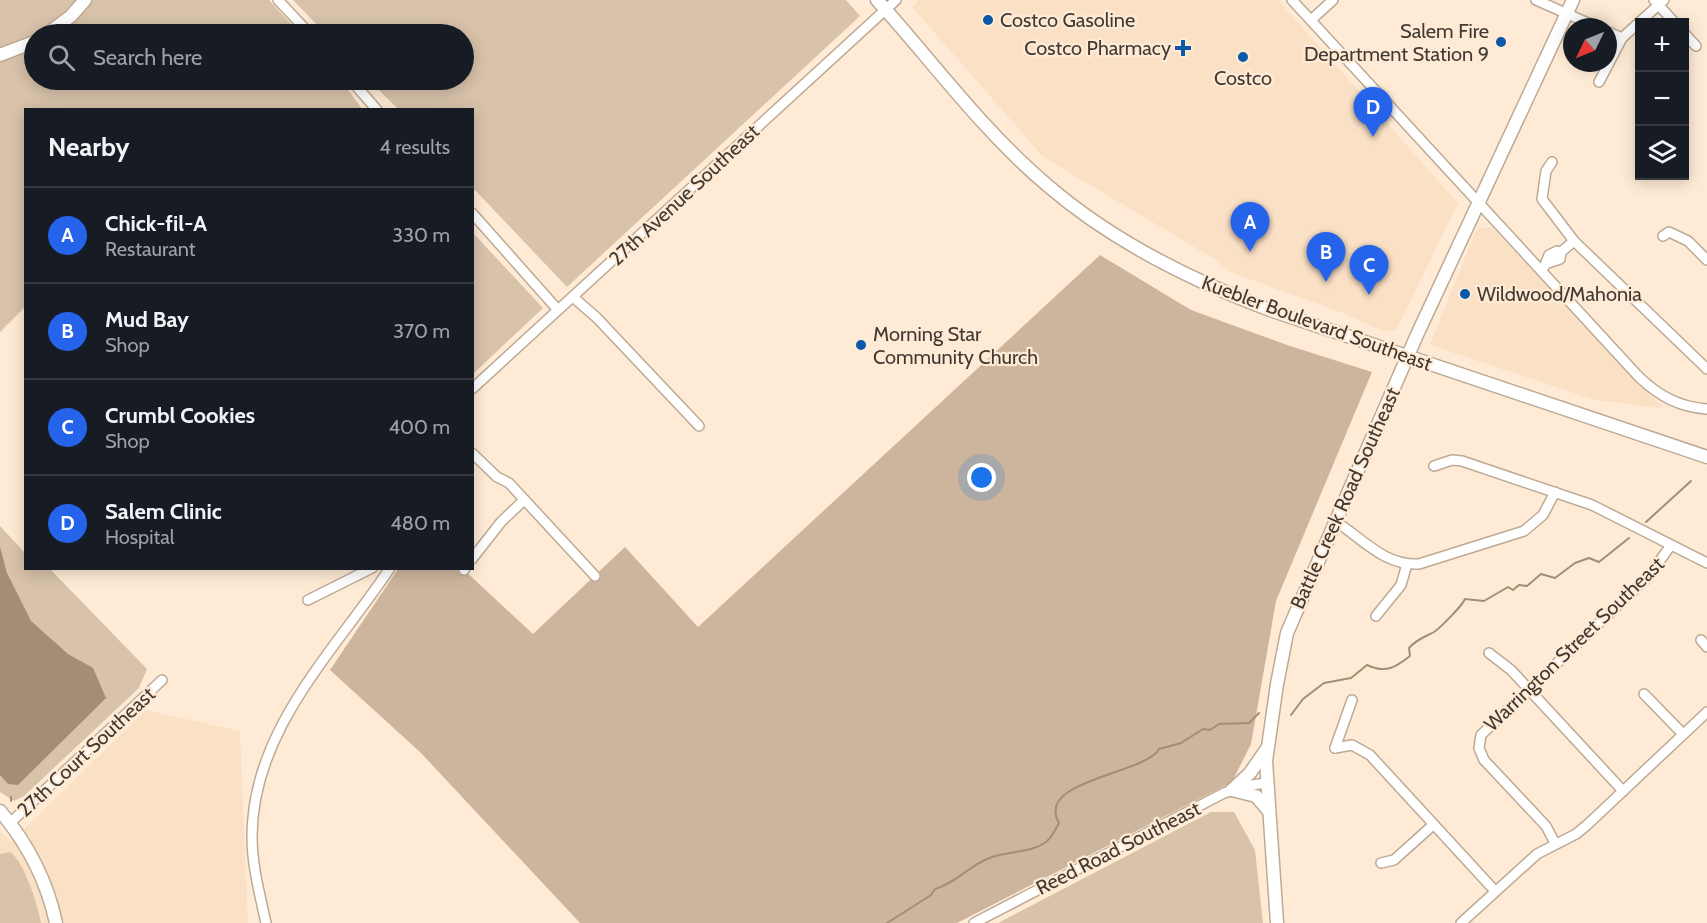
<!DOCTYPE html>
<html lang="en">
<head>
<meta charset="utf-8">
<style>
  body { margin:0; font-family:Cabin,sans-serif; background:#242831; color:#f1f3f6 }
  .controls { position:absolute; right:18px; top:18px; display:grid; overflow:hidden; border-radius:0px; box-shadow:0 3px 15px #0003 }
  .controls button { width:54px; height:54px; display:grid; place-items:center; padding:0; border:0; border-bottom:2px solid #363941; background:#171b24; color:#f1f3f6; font:30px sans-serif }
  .compass { position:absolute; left:1563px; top:18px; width:54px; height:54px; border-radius:50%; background:#171b24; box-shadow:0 3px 15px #0003; rotate:227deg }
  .you { position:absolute; left:982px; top:478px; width:21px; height:21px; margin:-15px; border:4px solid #fff; border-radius:50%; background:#1a73e8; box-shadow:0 0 0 9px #1a73e833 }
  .badge { display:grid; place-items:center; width:39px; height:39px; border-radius:50%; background:#2563eb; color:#fff; font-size:20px; font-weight:700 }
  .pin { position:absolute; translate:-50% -50px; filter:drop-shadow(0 2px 3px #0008) }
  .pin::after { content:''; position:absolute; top:32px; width:21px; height:18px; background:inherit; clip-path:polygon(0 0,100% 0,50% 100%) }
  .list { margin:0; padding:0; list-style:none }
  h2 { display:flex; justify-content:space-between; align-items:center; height:78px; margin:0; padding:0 24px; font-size:26px }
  h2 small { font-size:20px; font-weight:400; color:#9ea1a6 }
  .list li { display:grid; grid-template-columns:39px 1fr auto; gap:18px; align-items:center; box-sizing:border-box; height:96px; padding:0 24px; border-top:2px solid #363941 }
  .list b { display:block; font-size:22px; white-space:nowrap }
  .list p { margin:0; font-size:20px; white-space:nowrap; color:#9ea1a6 }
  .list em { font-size:20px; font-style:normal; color:#9ea1a6 }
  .icon { flex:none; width:33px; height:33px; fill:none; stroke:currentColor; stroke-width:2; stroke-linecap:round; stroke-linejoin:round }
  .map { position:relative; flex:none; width:1707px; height:923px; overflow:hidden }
  .search { position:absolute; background:#171b24; box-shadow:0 3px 15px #0003; left:24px; top:24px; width:450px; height:66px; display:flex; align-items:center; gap:15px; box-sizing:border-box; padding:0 21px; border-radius:33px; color:#9ea1a6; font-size:22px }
  .panel { position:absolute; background:#171b24; box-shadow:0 3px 15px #0003; left:24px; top:108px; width:450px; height:462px; border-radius:0px }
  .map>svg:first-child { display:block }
</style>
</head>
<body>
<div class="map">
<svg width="1707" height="923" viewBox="0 0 1707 923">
  <rect width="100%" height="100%" fill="#ffebd5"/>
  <!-- built -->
  <g fill="#fae0c5">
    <path d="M919 0H1278L1458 203 1397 329 1385 332 1340 312 1230 272 1216 260 1043 157 912 7Z"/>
    <path d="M1491 227 1664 409 1591 399 1430 345 1477 228Z"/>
    <path d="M146 710 240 731 248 923H0V831L11 842Z"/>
  </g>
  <!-- green -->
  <g fill="#d8c2aa">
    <path d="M0 0H269L300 34H34V80H341L362 109 26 110 25 307 0 332Z"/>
    <path d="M293 0H846L860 16 567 287 473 188 472 110 398 109 369 80H464V34H326Z"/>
    <path d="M473 233 543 308 473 374Z"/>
    <path d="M0 526 25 553 26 568 50 569 147 669 139 688 24 796 14 801 0 792Z"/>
    <path d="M1211 812H1234L1255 850 1263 923H998Z"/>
    <path d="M10 852C24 861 38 906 41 923H0V854Z"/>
  </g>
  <!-- forest -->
  <path fill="#ccb59c" d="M1100 255 1191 310 1290 346 1372 372 1276 601 1251 744 1232 782 957 923H580L421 753 330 670 398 569H463L533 634 625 547 698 627Z"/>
  <!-- water -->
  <path fill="#a48d75" d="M0 547 7 573 31 621 68 654 93 668 106 698 18 785 8 784 0 775Z"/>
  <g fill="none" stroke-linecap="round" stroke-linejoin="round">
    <!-- stream -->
    <g stroke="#a48d75" stroke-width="2">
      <path d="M1646 522 1691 481"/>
      <path d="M1291 715 1303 699 1324 683 1351 678 1367 665C1386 674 1396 667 1410 656L1409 648C1417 639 1425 637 1434 632 1440 628 1462 606 1465 599L1484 601 1508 587 1513 590 1519 585 1527 586 1541 574 1555 578 1575 563 1589 558 1599 562 1629 538"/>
      <path d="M11 797V801"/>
      <path d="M887 923 931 895 935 889C957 883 970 864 992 857 1008 851 1031 853 1046 842 1051 838 1056 829 1059 823 1034 780 1146 774 1159 749L1181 743 1203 729 1210 730 1219 724 1249 723 1259 713"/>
    </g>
    <defs>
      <g id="minor">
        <path d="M278 0 310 34"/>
        <path d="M1292 0 1639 377C1659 396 1679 407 1707 409"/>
        <path d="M1536 0 1597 27"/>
        <path d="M1654 0 1674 22"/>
        <path d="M1311 20 1333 0"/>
        <path d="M1608 32 1622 38"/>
        <path d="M1684 33 1696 46"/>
        <path d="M351 80 377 110"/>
        <path d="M1599 82 1622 38 1664 0"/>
        <path d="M1552 162 1546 171 1542 199 1574 241 1707 369"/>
        <path d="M472 213 558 310"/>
        <path d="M1663 236 1669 232 1688 241 1707 260"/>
        <path d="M1548 263 1560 259 1561 252 1574 241"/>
        <path d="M1544 267 1549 255 1557 251 1561 252"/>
        <path d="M573 297 597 318 699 426"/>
        <path d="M472 389 896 0"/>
        <path d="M472 453 497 477 509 483 595 576"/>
        <path d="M1434 466 1452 460 1462 461 1592 505 1707 563"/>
        <path d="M1335 521C1362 538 1384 566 1419 564L1524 531 1543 515 1555 492"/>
        <path d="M472 559 501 522 524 500"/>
        <path d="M464 570 465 568"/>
        <path d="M308 600 372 568"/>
        <path d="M1376 616 1401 585 1407 564"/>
        <path d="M1701 640 1707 647"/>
        <path d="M1489 653 1511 670 1623 791"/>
        <path d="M1644 694 1683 734"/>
        <path d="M1335 748 1352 745 1370 755 1495 891"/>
        <path d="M1335 748 1352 700"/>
        <path d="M10 823 162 680"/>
        <path d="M1555 843 1546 826 1484 760 1479 748 1481 735 1649 576 1671 545"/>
        <path d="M1381 863 1394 860 1433 825"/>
        <path d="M266 923C260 895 252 866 252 837 252 730 334 652 390 568"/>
        <path d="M974 923 1224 793 1244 786 1266 783"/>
        <path d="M1461 923 1537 854 1576 834 1587 825 1707 712"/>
      </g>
      <g id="major">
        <path d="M877 0C933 62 983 131 1047 185 1113 242 1192 281 1273 311L1707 457"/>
        <path d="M47 34 71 16 85 0"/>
        <path d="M0 55 34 42"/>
        <path d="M1232 790 1250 773 1266 750"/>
        <path d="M1232 790 1256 796 1268 810"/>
        <path d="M0 811C28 844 47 881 56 923"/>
        <path d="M1277 923 1266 761 1277 684 1287 633 1416 337 1573 0"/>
      </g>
    </defs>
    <!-- minor casing -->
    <use href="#minor" stroke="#bdaa95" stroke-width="12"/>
    <!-- major casing -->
    <use href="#major" stroke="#bdaa95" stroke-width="15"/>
    <!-- minor -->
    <use href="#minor" stroke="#fff" stroke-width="9"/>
    <!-- major -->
    <use href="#major" stroke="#fff" stroke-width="12"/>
  </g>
  <!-- markers -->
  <g fill="#0a58a7" stroke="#ffebd5" stroke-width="2">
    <circle cx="988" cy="20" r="6"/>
    <circle cx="1501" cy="42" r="6"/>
    <path d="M1180 39h6v6h6v6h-6v6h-6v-6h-6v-6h6z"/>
    <circle cx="1243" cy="57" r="6"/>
    <circle cx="1465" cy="294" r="6"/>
    <circle cx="861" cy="345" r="6"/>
  </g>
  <g text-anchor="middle" stroke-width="4.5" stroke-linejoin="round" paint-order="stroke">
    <!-- poi labels -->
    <g font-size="20" fill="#423a32" stroke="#ffebd5" text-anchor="start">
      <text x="1000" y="27">Costco Gasoline</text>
      <text x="1489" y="38" text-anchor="end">Salem Fire<tspan x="1489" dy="23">Department Station 9</tspan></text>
      <text x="1171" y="55" text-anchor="end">Costco Pharmacy</text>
      <text x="1243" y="85" text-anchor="middle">Costco</text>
      <text x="1477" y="301">Wildwood/Mahonia</text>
      <text x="873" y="341">Morning Star<tspan x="873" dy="23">Community Church</tspan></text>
    </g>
    <!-- street labels -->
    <g font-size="20" fill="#423a32" stroke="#ffebd5">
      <text transform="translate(684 195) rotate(-43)" y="7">27th Avenue Southeast</text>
      <text transform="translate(1317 323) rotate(20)" y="7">Kuebler Boulevard Southeast</text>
      <text transform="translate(1345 498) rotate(-66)" y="7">Battle Creek Road Southeast</text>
      <text transform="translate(1574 644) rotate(-44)" y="7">Warrington Street Southeast</text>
      <text transform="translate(86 752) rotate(-43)" y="7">27th Court Southeast</text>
      <text transform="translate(1118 848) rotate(-27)" y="7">Reed Road Southeast</text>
    </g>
  </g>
</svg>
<div class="controls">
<button>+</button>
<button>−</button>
<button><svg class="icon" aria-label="layers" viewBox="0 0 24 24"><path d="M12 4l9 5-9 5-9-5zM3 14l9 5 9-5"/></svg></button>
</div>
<svg class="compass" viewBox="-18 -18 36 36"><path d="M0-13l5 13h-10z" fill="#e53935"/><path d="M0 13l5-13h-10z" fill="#9ea1a6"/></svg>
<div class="you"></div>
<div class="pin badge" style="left:1250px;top:252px">A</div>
<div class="pin badge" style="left:1326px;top:282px">B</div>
<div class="pin badge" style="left:1369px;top:295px">C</div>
<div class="pin badge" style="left:1373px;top:137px">D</div>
<div class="search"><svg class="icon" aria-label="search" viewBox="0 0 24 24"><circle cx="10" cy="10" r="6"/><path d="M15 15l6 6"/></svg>Search here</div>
<section class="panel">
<h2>Nearby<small>4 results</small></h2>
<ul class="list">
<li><span class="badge">A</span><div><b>Chick-fil-A</b><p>Restaurant</p></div><em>330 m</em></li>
<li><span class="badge">B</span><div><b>Mud Bay</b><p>Shop</p></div><em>370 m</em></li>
<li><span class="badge">C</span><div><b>Crumbl Cookies</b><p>Shop</p></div><em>400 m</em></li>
<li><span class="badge">D</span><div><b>Salem Clinic</b><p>Hospital</p></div><em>480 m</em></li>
</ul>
</section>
</div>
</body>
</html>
